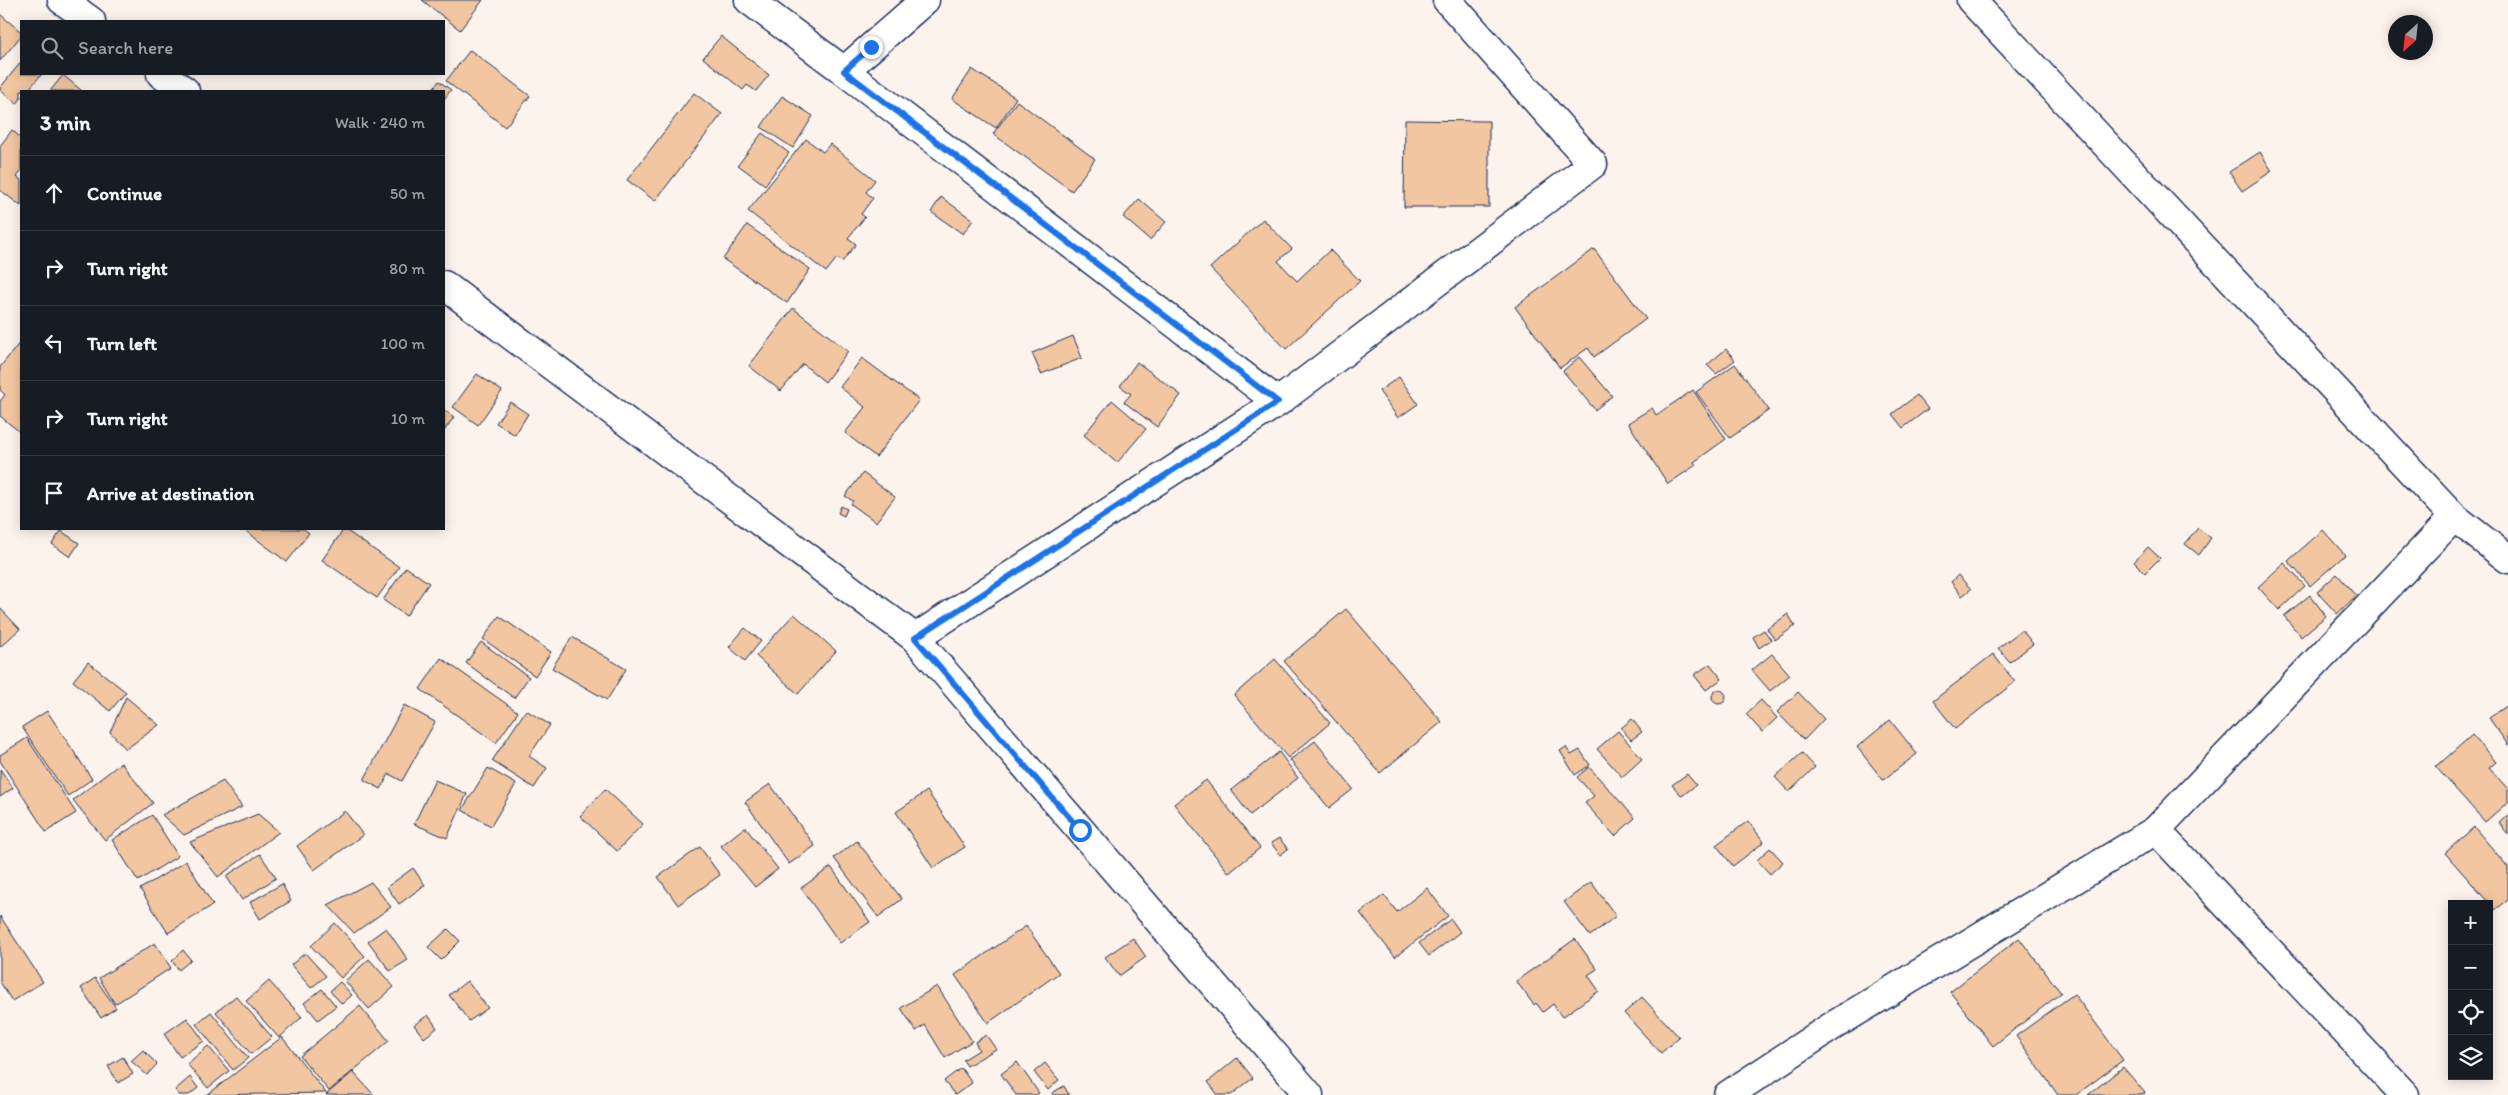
<!DOCTYPE html>
<html lang="en">
<head>
<meta charset="utf-8">
<style>
  body { margin:0; font-family:Itim,sans-serif; background:#242831; color:#f1f3f6 }
  .controls { position:absolute; right:15px; bottom:15px; display:grid; overflow:hidden; border-radius:0px; box-shadow:0 2px 12px #0003 }
  .controls button { width:45px; height:45px; display:grid; place-items:center; padding:0; border:0; border-bottom:1px solid #363941; background:#171b24; color:#f1f3f6; font:25px sans-serif }
  .compass { position:absolute; left:2388px; top:15px; width:45px; height:45px; border-radius:50%; background:#171b24; box-shadow:0 2px 12px #0003; rotate:207deg }
  .stop { position:absolute; width:15px; height:15px; margin:-11px; border:4px solid #1a73e8; border-radius:50%; background:#fff }
  .stop.end { background:#1a73e8; border-color:#fff; box-shadow:0 1px 5px #0008 }
  .list { margin:0; padding:0; list-style:none }
  h2 { display:flex; justify-content:space-between; align-items:center; height:65px; margin:0; padding:0 20px; font-size:21px }
  h2 small { font-size:16px; font-weight:400; color:#9ea1a6 }
  .list li { display:grid; grid-template-columns:32px 1fr auto; gap:15px; align-items:center; box-sizing:border-box; height:75px; padding:0 20px; border-top:1px solid #363941 }
  .list b { display:block; font-size:19px; white-space:nowrap }
  .list em { font-size:16px; font-style:normal; color:#9ea1a6 }
  .icon { flex:none; width:28px; height:28px; fill:none; stroke:currentColor; stroke-width:2; stroke-linecap:round; stroke-linejoin:round }
  .map { position:relative; flex:none; width:2508px; height:1095px; overflow:hidden }
  .search { position:absolute; background:#171b24; box-shadow:0 2px 12px #0003; left:20px; top:20px; width:425px; height:55px; display:flex; align-items:center; gap:12px; box-sizing:border-box; padding:0 18px; border-radius:0px; color:#9ea1a6; font-size:19px }
  .panel { position:absolute; background:#171b24; box-shadow:0 2px 12px #0003; left:20px; top:90px; width:425px; height:440px; border-radius:0px }
  .map>svg:first-child { display:block }
</style>
</head>
<body>
<div class="map">
<svg width="2508" height="1095" viewBox="0 0 2508 1095">
  <rect width="100%" height="100%" fill="#fcf4ec"/>
  <filter id="ink" filterUnits="userSpaceOnUse"><feTurbulence type="fractalNoise" baseFrequency=".02" numOctaves="2"/><feDisplacementMap in="SourceGraphic" scale="10" xChannelSelector="R" yChannelSelector="G"/><feConvolveMatrix kernelMatrix="1 2 1 2 8 2 1 2 1" color-interpolation-filters="sRGB"/></filter>
  <g filter="url(#ink)">
    <!-- building -->
    <g fill="#f1c6a0" stroke="#1b2f5e">
      <path d="M422 0H483L460 30Z"/>
      <path d="M0 14 21 32V36L0 61Z"/>
      <path d="M721 36 769 75 756 91 747 85 743 90 703 58Z"/>
      <path d="M470 50 530 96 505 127 446 81Z"/>
      <path d="M21 62V74H42L27 91H21V98L17 104 0 90V88Z"/>
      <path d="M972 69 1016 98 996 128 952 99Z"/>
      <path d="M63 75 82 91H50Z"/>
      <path d="M439 81 451 90 444 99V91H431Z"/>
      <path d="M694 93 722 114 655 201 627 180Z"/>
      <path d="M782 96 813 116 793 148 761 127Z"/>
      <path d="M1017 101 1095 159 1072 191 993 134Z"/>
      <path d="M1405 120 1489 121V207H1404Z"/>
      <path d="M12 130 21 138V171L17 177 21 180V206L0 190V146Z"/>
      <path d="M762 133 789 153 765 185 738 165Z"/>
      <path d="M806 139 823 152 830 144 875 180 866 192 873 198 861 214 865 217 848 238 856 244 842 262 837 258 826 272 748 211Z"/>
      <path d="M2260 152 2272 171 2242 191 2229 172Z"/>
      <path d="M941 197 973 220 963 234 931 212Z"/>
      <path d="M1139 199 1166 222 1150 240 1123 217Z"/>
      <path d="M1263 219 1292 249 1278 261 1297 281 1330 250 1360 281 1286 349 1210 268Z"/>
      <path d="M747 225 810 269 787 303 723 259Z"/>
      <path d="M1594 249 1646 319 1594 357 1588 348 1560 368 1515 307Z"/>
      <path d="M793 308 848 351 825 382 803 364 781 391 749 366Z"/>
      <path d="M1073 336 1082 358 1041 374 1032 353Z"/>
      <path d="M21 341V433L0 416V401L5 395 0 390V367Z"/>
      <path d="M1726 349 1735 360 1716 374 1707 365Z"/>
      <path d="M1579 357 1612 396 1595 410 1563 371Z"/>
      <path d="M862 358 919 400 876 457 845 433 865 407 840 387Z"/>
      <path d="M1137 362 1181 395 1157 427 1124 402 1131 394 1120 386Z"/>
      <path d="M1735 364 1769 410 1730 438 1696 392Z"/>
      <path d="M477 374 502 391 478 425 453 407Z"/>
      <path d="M1399 377 1418 404 1398 418 1379 391Z"/>
      <path d="M1693 390 1726 439 1694 462 1696 465 1668 484 1628 423 1652 408 1656 415Z"/>
      <path d="M1917 395 1928 409 1903 428 1892 414Z"/>
      <path d="M1112 400 1146 429 1117 463 1084 435Z"/>
      <path d="M510 402 528 414 515 435 496 423Z"/>
      <path d="M444 410 454 417 444 431Z"/>
      <path d="M863 473 895 497 876 522 851 504 853 501 845 496Z"/>
      <path d="M841 506 847 509 844 516 838 513Z"/>
      <path d="M2198 528 2211 538 2199 555 2185 544Z"/>
      <path d="M243 529H304L309 533 287 562Z"/>
      <path d="M344 529 399 567 377 598 322 560Z"/>
      <path d="M2323 530 2345 555 2310 586 2288 561Z"/>
      <path d="M61 531 79 543 70 557 52 544Z"/>
      <path d="M2148 547 2160 558 2145 573 2134 562Z"/>
      <path d="M2284 563 2305 586 2279 610 2258 587Z"/>
      <path d="M406 567 429 583 406 616 383 600Z"/>
      <path d="M2337 574 2356 596 2337 614 2317 592Z"/>
      <path d="M1958 575 1971 589 1962 596 1951 582Z"/>
      <path d="M2310 595 2326 616 2301 637 2284 616Z"/>
      <path d="M0 608 20 629 0 647Z"/>
      <path d="M1346 609 1442 722 1380 773 1284 661Z"/>
      <path d="M794 614 836 651 798 694 756 656Z"/>
      <path d="M1788 614 1795 626 1775 640 1767 629Z"/>
      <path d="M499 616 551 652 535 676 483 639Z"/>
      <path d="M745 628 761 641 745 661 729 647Z"/>
      <path d="M1764 630 1771 640 1759 648 1753 637Z"/>
      <path d="M2022 630 2033 644 2010 662 1998 648Z"/>
      <path d="M572 637 626 669 607 700 552 668Z"/>
      <path d="M481 642 529 677 514 698 466 663Z"/>
      <path d="M1772 654 1790 675 1770 691 1752 670Z"/>
      <path d="M1993 654 2015 682 1955 729 1933 701Z"/>
      <path d="M441 658 518 712 496 743 420 689Z"/>
      <path d="M1275 659 1330 723 1288 758 1234 695Z"/>
      <path d="M88 662 126 692 110 711 73 681Z"/>
      <path d="M1710 664 1722 679 1706 690 1694 675Z"/>
      <circle cx="1719" cy="697" r="7"/>
      <path d="M1798 692 1824 719 1804 740 1777 712Z"/>
      <path d="M126 697 159 725 126 749 110 732Z"/>
      <path d="M1761 700 1777 718 1762 732 1746 714Z"/>
      <path d="M404 705 435 722 402 781 389 774 381 789 364 780Z"/>
      <path d="M2508 705V745L2489 718Z"/>
      <path d="M526 710 550 725 529 756 547 768 534 788 492 761Z"/>
      <path d="M47 711 92 779 68 796 22 727Z"/>
      <path d="M1632 719 1642 732 1631 740 1621 728Z"/>
      <path d="M1890 720 1917 754 1883 780 1857 747Z"/>
      <path d="M1618 731 1642 759 1622 777 1597 749Z"/>
      <path d="M2472 735 2496 762 2489 768 2508 789V802L2485 822 2436 767Z"/>
      <path d="M27 738 76 813 46 832 0 761V755Z"/>
      <path d="M1315 741 1353 789 1329 808 1290 760Z"/>
      <path d="M1566 747 1571 755 1580 750 1590 765 1575 775 1560 751Z"/>
      <path d="M1279 752 1298 778 1250 815 1231 790Z"/>
      <path d="M1802 753 1815 767 1789 792 1775 777Z"/>
      <path d="M121 763 153 803 105 840 73 800Z"/>
      <path d="M1589 767 1635 818 1615 836 1585 803 1594 796 1577 777Z"/>
      <path d="M488 768 516 784 491 826 462 810Z"/>
      <path d="M0 769 13 788 0 797Z"/>
      <path d="M1687 774 1696 785 1682 796 1672 785Z"/>
      <path d="M435 780 467 794 447 838 414 824Z"/>
      <path d="M1206 780 1260 848 1229 873 1174 804Z"/>
      <path d="M223 781 242 807 184 835 162 815Z"/>
      <path d="M770 784 815 846 789 864 745 802Z"/>
      <path d="M605 789 643 824 617 851 580 816Z"/>
      <path d="M927 791 965 847 933 868 896 812Z"/>
      <path d="M345 811 363 835 314 870 297 846Z"/>
      <path d="M258 814 279 832 218 877 190 842Z"/>
      <path d="M152 815 178 856 138 881 112 840Z"/>
      <path d="M2508 815V834L2499 823Z"/>
      <path d="M1748 821 1764 842 1733 866 1716 845Z"/>
      <path d="M745 827 778 869 755 887 721 846Z"/>
      <path d="M2474 827 2508 867V900L2495 910 2445 853Z"/>
      <path d="M1279 838 1288 849 1280 855 1271 843Z"/>
      <path d="M857 841 902 899 878 917 834 858Z"/>
      <path d="M700 847 720 875 678 905 658 877Z"/>
      <path d="M1770 848 1783 862 1770 874 1757 860Z"/>
      <path d="M260 854 276 878 242 900 226 876Z"/>
      <path d="M186 861 213 905 168 933 140 889Z"/>
      <path d="M831 867 870 922 840 943 801 888Z"/>
      <path d="M413 868 425 885 399 904 387 887Z"/>
      <path d="M371 882 391 907 354 933 328 905Z"/>
      <path d="M1591 882 1616 916 1590 936 1564 902Z"/>
      <path d="M282 884 291 901 260 919 250 902Z"/>
      <path d="M1427 888 1448 916 1395 957 1360 913 1384 895 1397 912Z"/>
      <path d="M0 916 43 982 12 1001 0 982Z"/>
      <path d="M1451 919 1460 932 1429 956 1419 943Z"/>
      <path d="M335 923 365 956 341 978 311 946Z"/>
      <path d="M1026 926 1059 973 988 1023 955 975Z"/>
      <path d="M386 928 408 960 390 971 368 941Z"/>
      <path d="M448 929 460 941 441 960 428 947Z"/>
      <path d="M1133 938 1146 957 1119 976 1105 957Z"/>
      <path d="M2019 938 2061 993 1993 1046 1950 992Z"/>
      <path d="M1575 939 1597 969 1588 975 1599 991 1562 1017 1553 1004 1543 1012 1536 1003 1534 1005 1516 981Z"/>
      <path d="M155 943 171 968 115 1004 99 978Z"/>
      <path d="M183 950 191 960 179 970 172 961Z"/>
      <path d="M305 953 326 976 311 988 291 965Z"/>
      <path d="M369 959 394 987 369 1009 345 981Z"/>
      <path d="M95 978 116 1008 101 1018 81 988Z"/>
      <path d="M269 981 302 1017 279 1038 246 1001Z"/>
      <path d="M467 981 488 1008 469 1021 449 995Z"/>
      <path d="M340 982 352 995 342 1004 330 991Z"/>
      <path d="M937 986 972 1041 945 1058 925 1025 916 1031 901 1008Z"/>
      <path d="M322 989 336 1006 318 1020 304 1003Z"/>
      <path d="M2074 994 2123 1060 2076 1095H2058L2016 1036Z"/>
      <path d="M236 996 272 1037 251 1054 216 1012Z"/>
      <path d="M1642 997 1679 1037 1661 1053 1624 1013Z"/>
      <path d="M360 1006 389 1041 329 1091 300 1056Z"/>
      <path d="M211 1012 248 1058 233 1070 196 1024Z"/>
      <path d="M428 1015 437 1028 424 1038 414 1025Z"/>
      <path d="M187 1018 204 1041 180 1057 164 1034Z"/>
      <path d="M986 1035 996 1049 967 1066 963 1060 979 1050 975 1042Z"/>
      <path d="M282 1037 326 1093 207 1095Z"/>
      <path d="M208 1046 229 1071 208 1088 187 1064Z"/>
      <path d="M143 1050 157 1064 147 1075 131 1061Z"/>
      <path d="M123 1057 133 1074 118 1083 108 1066Z"/>
      <path d="M1237 1058 1253 1078 1231 1095H1218L1208 1082Z"/>
      <path d="M1017 1062 1039 1093 1036 1095H1016L1001 1074Z"/>
      <path d="M1045 1063 1059 1080 1048 1090 1034 1072Z"/>
      <path d="M2123 1067 2145 1093 2142 1095H2088Z"/>
      <path d="M961 1068 972 1083 955 1095 944 1081Z"/>
      <path d="M353 1072 374 1095H326L328 1093Z"/>
      <path d="M190 1077 198 1088 189 1095H179L175 1090Z"/>
      <path d="M1064 1086 1069 1095H1053L1052 1093Z"/>
    </g>
    <g fill="none" stroke-linecap="round" stroke-linejoin="round">
      <defs>
        <g id="minor">
          <path d="M62 0 91 21"/>
          <path d="M749 0 844 71"/>
          <path d="M925 0 844 71 1278 402 1593 164 1447 0"/>
          <path d="M161 74 185 91"/>
          <path d="M444 285 915 638 1309 1095"/>
          <path d="M2454 517 2508 559"/>
          <path d="M915 638 1278 402"/>
          <path d="M2156 830 2405 1095"/>
          <path d="M1728 1095 1831 1027 2156 830 2454 517 1971 0"/>
        </g>
      </defs>
      <!-- minor casing -->
      <use href="#minor" stroke="#1b2f5e" stroke-width="31"/>
      <!-- minor -->
      <use href="#minor" stroke="#fff" stroke-width="28"/>
    </g>
  </g>
  <g fill="none" stroke-linecap="round" stroke-linejoin="round" filter="url(#ink)">
    <!-- route -->
    <path stroke="#1a73e8" stroke-width="6" d="M871 47 844 71 1278 402 915 638 1080 830"/>
  </g>
</svg>
<div class="controls">
<button>+</button>
<button>−</button>
<button><svg class="icon" aria-label="locate" viewBox="0 0 24 24"><circle cx="12" cy="12" r="6"/><path d="M12 2v4M12 18v4M2 12h4M18 12h4"/></svg></button>
<button><svg class="icon" aria-label="layers" viewBox="0 0 24 24"><path d="M12 4l9 5-9 5-9-5zM3 14l9 5 9-5"/></svg></button>
</div>
<svg class="compass" viewBox="-18 -18 36 36"><path d="M0-13l5 13h-10z" fill="#e53935"/><path d="M0 13l5-13h-10z" fill="#9ea1a6"/></svg>
<div class="stop" style="left:1080px;top:830px"></div>
<div class="stop end" style="left:871px;top:47px"></div>
<div class="search"><svg class="icon" aria-label="search" viewBox="0 0 24 24"><circle cx="10" cy="10" r="6"/><path d="M15 15l6 6"/></svg>Search here</div>
<section class="panel">
<h2>3 min<small>Walk · 240 m</small></h2>
<ul class="list">
<li><svg class="icon" aria-label="ahead" viewBox="0 0 24 24"><path d="M12 20V5M6 11l6-6 6 6"/></svg><div><b>Continue</b></div><em>50 m</em></li>
<li><svg class="icon" aria-label="right" viewBox="0 0 24 24"><path d="M7 20v-9h11M14 6l5 5-5 5"/></svg><div><b>Turn right</b></div><em>80 m</em></li>
<li><svg class="icon" aria-label="left" viewBox="0 0 24 24"><path d="M17 20v-9H6M10 6l-5 5 5 5"/></svg><div><b>Turn left</b></div><em>100 m</em></li>
<li><svg class="icon" aria-label="right" viewBox="0 0 24 24"><path d="M7 20v-9h11M14 6l5 5-5 5"/></svg><div><b>Turn right</b></div><em>10 m</em></li>
<li><svg class="icon" aria-label="arrive" viewBox="0 0 24 24"><path d="M6 21V4h12l-3 4 3 4H6"/></svg><div><b>Arrive at destination</b></div></li>
</ul>
</section>
</div>
</body>
</html>
